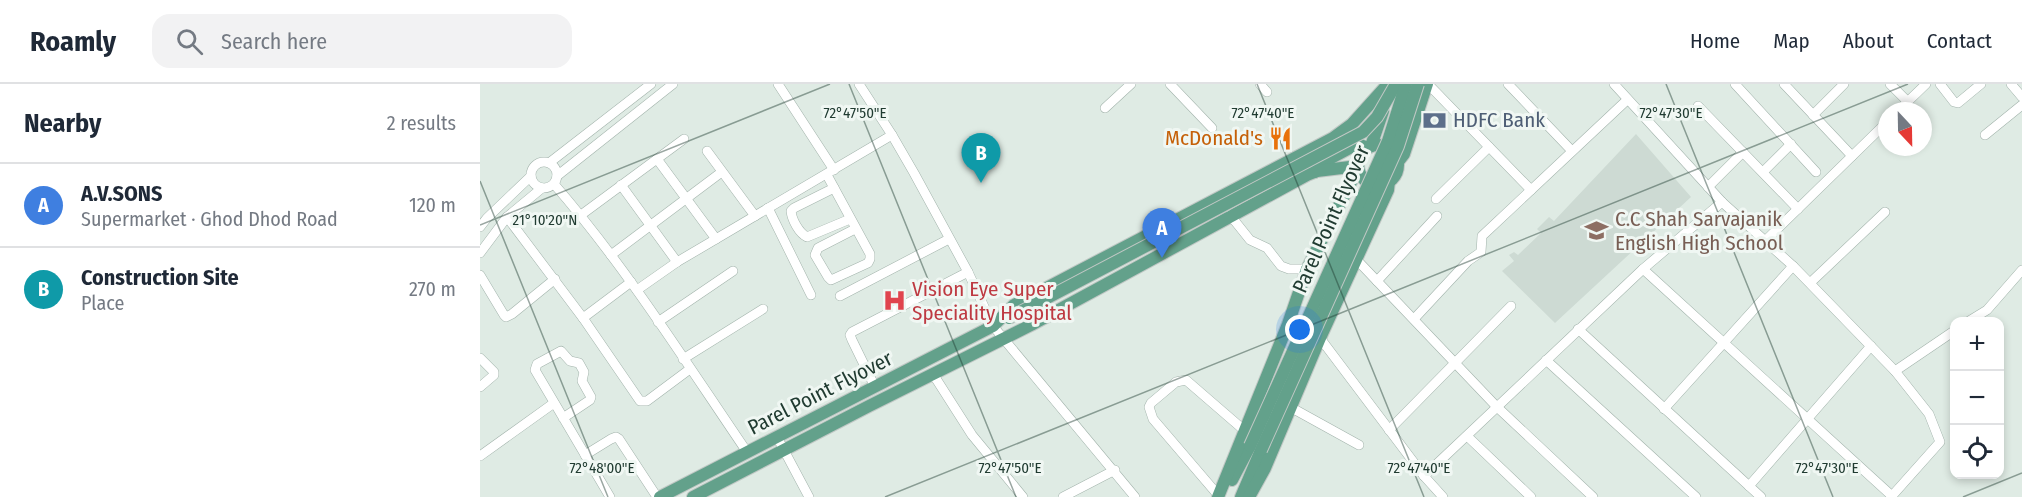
<!DOCTYPE html>
<html lang="en">
<head>
<meta charset="utf-8">
<style>
  body { margin:0; font-family:"Fira Sans Condensed",sans-serif; background:#f2f2f3; color:#1f2937 }
  .controls { position:absolute; right:18px; bottom:18px; display:grid; overflow:hidden; border-radius:12px; box-shadow:0 3px 9px #0003 }
  .controls button { width:54px; height:54px; display:grid; place-items:center; padding:0; border:0; border-bottom:2px solid #e0e1e3; background:#fff; color:#1f2937; font:30px sans-serif }
  .compass { position:absolute; left:1398px; top:18px; width:54px; height:54px; border-radius:50%; background:#fff; box-shadow:0 3px 9px #0003; rotate:158deg }
  .you { position:absolute; left:820px; top:246px; width:21px; height:21px; margin:-15px; border:4px solid #fff; border-radius:50%; background:#1a73e8; box-shadow:0 0 0 9px #1a73e833 }
  .badge { display:grid; place-items:center; width:39px; height:39px; border-radius:50%; background:#7c3aed; color:#fff; font-size:20px; font-weight:700 }
  .pin { position:absolute; translate:-50% -50px; filter:drop-shadow(0 2px 3px #0008) }
  .pin::after { content:''; position:absolute; top:32px; width:21px; height:18px; background:inherit; clip-path:polygon(0 0,100% 0,50% 100%) }
  .list { margin:0; padding:0; list-style:none }
  h2 { display:flex; justify-content:space-between; align-items:center; height:78px; margin:0; padding:0 24px; font-size:26px }
  h2 small { font-size:20px; font-weight:400; color:#747a83 }
  .list li { display:grid; grid-template-columns:39px 1fr auto; gap:18px; align-items:center; box-sizing:border-box; height:84px; padding:0 24px; border-top:2px solid #e0e1e3 }
  .list b { display:block; font-size:22px; white-space:nowrap }
  .list p { margin:0; font-size:20px; white-space:nowrap; color:#747a83 }
  .list em { font-size:20px; font-style:normal; color:#747a83 }
  .icon { flex:none; width:33px; height:33px; fill:none; stroke:currentColor; stroke-width:2; stroke-linecap:round; stroke-linejoin:round }
  .map { position:relative; flex:none; width:1542px; height:413px; overflow:hidden }
  header { display:flex; align-items:center; gap:36px; box-sizing:border-box; height:84px; padding:0 30px; background:#fff; border-bottom:2px solid #e0e1e3 }
  header strong { font-size:28px }
  nav { display:flex; gap:33px; margin-inline-start:auto; font-size:21px }
  .search { width:420px; height:54px; background:#f2f2f3; display:flex; align-items:center; gap:15px; box-sizing:border-box; padding:0 21px; border-radius:18px; color:#747a83; font-size:22px }
  main { display:flex }
  aside { flex:1; background:#fff }
  .map>svg:first-child { display:block }
</style>
</head>
<body>
<header>
<strong>Roamly</strong>
<div class="search"><svg class="icon" aria-label="search" viewBox="0 0 24 24"><circle cx="10" cy="10" r="6"/><path d="M15 15l6 6"/></svg>Search here</div>
<nav><a>Home</a><a>Map</a><a>About</a><a>Contact</a></nav>
</header>
<main>
<aside>
<h2>Nearby<small>2 results</small></h2>
<ul class="list">
<li><span class="badge" style="background:#3f7fe0">A</span><div><b>A.V.SONS</b><p>Supermarket · Ghod Dhod Road</p></div><em>120 m</em></li>
<li><span class="badge" style="background:#0f9aa8">B</span><div><b>Construction Site</b><p>Place</p></div><em>270 m</em></li>
</ul>
</aside>
<div class="map">
<svg width="1542" height="413" viewBox="0 0 1542 413">
  <rect width="100%" height="100%" fill="#dfebe4"/>
  <!-- built -->
  <path fill="#cddad3" d="M1156 50 1211 113 1075 239 1022 187 1034 177 1029 171 1034 168 1038 171 1061 149 1057 145 1069 133 1074 137Z"/>
  <g fill="none" stroke-linecap="round" stroke-linejoin="round">
    <defs>
      <g id="minor">
        <path d="M298 0 354 86"/>
        <path d="M379 0 412 51 434 89 488 188 513 242 655 413"/>
        <path d="M690 0 732 44"/>
        <path d="M780 0 787 8"/>
        <path d="M948 0 1051 106"/>
        <path d="M1028 0 1092 67"/>
        <path d="M1134 0 1242 118 1313 182 1415 287 1449 330 1460 358 1411 413"/>
        <path d="M1255 0 1336 88"/>
        <path d="M1304 0 1372 72"/>
        <path d="M1410 0 1428 18"/>
        <path d="M1460 0 1474 18 1478 19 1501 0"/>
        <path d="M1531 0 1542 13"/>
        <path d="M1218 22 1318 125"/>
        <path d="M625 24 651 0"/>
        <path d="M1418 27 1446 0"/>
        <path d="M1333 31 1364 0"/>
        <path d="M1505 51 1542 21"/>
        <path d="M227 67 275 132"/>
        <path d="M177 75 236 155"/>
        <circle cx="64" cy="91" r="13"/>
        <path d="M69 79 171 0"/>
        <path d="M1283 88 1311 60"/>
        <path d="M347 91 390 170V175L388 179 351 196 348 193 335 171 338 164 375 145"/>
        <path d="M77 92 193 0"/>
        <path d="M74 100C146 183 205 277 267 368"/>
        <path d="M141 101 197 178"/>
        <path d="M1228 103 1263 68"/>
        <path d="M354 104 314 124 311 127C312 136 319 149 327 153L370 135"/>
        <path d="M956 115 1009 63"/>
        <path d="M288 124 331 211"/>
        <path d="M101 131 204 55"/>
        <path d="M750 131 770 156 787 164 801 182 809 185H827"/>
        <path d="M27 133 103 234 160 317H167L210 285"/>
        <path d="M0 143 7 134 51 92"/>
        <path d="M1285 157 1407 38"/>
        <path d="M0 169 27 133 62 104"/>
        <path d="M131 171 239 90"/>
        <path d="M876 175 1016 322 1113 413"/>
        <path d="M1163 185 1412 412"/>
        <path d="M0 191 24 231 26 233 32 230 75 195"/>
        <path d="M897 197 957 132"/>
        <path d="M1330 199 1405 128"/>
        <path d="M157 206 197 178 412 51"/>
        <path d="M360 212 469 155"/>
        <path d="M103 234 151 198"/>
        <path d="M934 235 988 177 1001 168 1002 152 1147 16"/>
        <path d="M1489 237 1507 226 1542 186"/>
        <path d="M178 238 253 187"/>
        <path d="M808 240 840 254 944 392 963 413"/>
        <path d="M1098 245 1281 413"/>
        <path d="M0 274 14 288V291L0 303"/>
        <path d="M203 275 283 225"/>
        <path d="M1066 276 1216 413"/>
        <path d="M1415 287 1474 247"/>
        <path d="M453 290 492 351 543 413"/>
        <path d="M395 303 372 256 370 251 372 248 488 188"/>
        <path d="M812 324 879 361"/>
        <path d="M1184 325 1313 182"/>
        <path d="M83 334 110 316 111 313 102 297 104 288 99 279 90 277 81 267 57 280 55 286C80 328 105 371 130 413"/>
        <path d="M909 346 1031 222"/>
        <path d="M987 352 1051 413"/>
        <path d="M297 353 329 413"/>
        <path d="M105 371 131 355 136 353 139 355 177 413"/>
        <path d="M0 372 74 319"/>
        <path d="M944 392 1163 185 1242 118"/>
        <path d="M1269 402 1391 262"/>
        <path d="M738 411 673 335 669 323 671 319 696 298 706 296 765 347"/>
        <path d="M583 413 635 386"/>
      </g>
      <g id="major">
        <circle cx="898" cy="81" r="20"/>
        <path d="M891 62 903 27"/>
        <path d="M917 79 924 70 947 0"/>
        <path d="M835 88 851 74 877 60 888 64"/>
        <path d="M752 396 770 362"/>
        <path d="M180 413 513 242 534 221 853 54 872 40 908 0"/>
        <path d="M213 413 389 322 551 241 827 91 837 87 878 82"/>
        <path d="M738 413 808 240 827 185 878 84"/>
        <path d="M761 413 781 366"/>
        <path d="M769 413 785 384 840 254 908 106 909 97"/>
      </g>
    </defs>
    <!-- minor casing -->
    <use href="#minor" stroke="#a2b3ab" stroke-width="10"/>
    <!-- major casing -->
    <use href="#major" stroke="#c1c8c5" stroke-width="14"/>
    <!-- minor -->
    <use href="#minor" stroke="#fff" stroke-width="9"/>
    <!-- major -->
    <use href="#major" stroke="#63a18b" stroke-width="12"/>
    <defs>
      <g id="major-bridge">
        <path d="M529 234 883 48 897 33 916 0"/>
        <path d="M770 362 908 57 926 0"/>
        <path d="M781 366 918 62 938 0"/>
      </g>
    </defs>
    <!-- major-bridge casing -->
    <use href="#major-bridge" stroke="#c1c8c5" stroke-width="14" stroke-linecap="butt"/>
    <!-- major-bridge -->
    <use href="#major-bridge" stroke="#63a18b" stroke-width="12"/>
  </g>
  <!-- ticks -->
  <path fill="none" stroke="#203b31" stroke-width="1.5" stroke-opacity="0.45" d="M369 0 536 413M777 0 944 413M1186 0 1353 413M0 97 128 413M0 141 350 0M405 413 1428 0M1483 413 1542 389"/>
  <!-- icons -->
  <defs>
    <symbol id="bank-bare" viewBox="-9 -9 18 18"><path d="M-6-4H6V4H-6ZM0-2.3a2.3 2.3 0 1 0 0 4.6a2.3 2.3 0 1 0 0-4.6Z" fill="#5c6f8a" stroke="#f0f7f3" stroke-width="2.5" paint-order="stroke"/></symbol>
    <symbol id="restaurant-bare" viewBox="-9 -9 18 18"><path d="M-5-6h1v4h1v-4h1v4h1v-4h1v5L-1.5 .5V6h-2V.5L-5-1ZM5-6V6H3V1.5H1.5Q1.5-4 5-6Z" fill="#e8710a" stroke="#f0f7f3" stroke-width="2.5" paint-order="stroke"/></symbol>
    <symbol id="school-bare" viewBox="-9 -9 18 18"><path d="M0-5L7-2L0 1L-7-2ZM-4 1L0 2.5L4 1V4Q0 6-4 4Z" fill="#8d6e63" stroke="#f0f7f3" stroke-width="2.5" paint-order="stroke"/></symbol>
    <symbol id="hospital-bare" viewBox="-9 -9 18 18"><path d="M-5-5h3v3.5h4V-5h3V5h-3V1.5h-4V5h-3Z" fill="#e0444e" stroke="#f0f7f3" stroke-width="2.5" paint-order="stroke"/></symbol>
  </defs>
  <g fill-rule="evenodd">
    <use href="#bank-bare" x="938" y="20" width="33" height="33"/>
    <use href="#restaurant-bare" x="784" y="38" width="33" height="33"/>
    <use href="#school-bare" x="1100" y="130" width="33" height="33"/>
    <use href="#hospital-bare" x="398" y="200" width="33" height="33"/>
  </g>
  <g text-anchor="middle" stroke-width="6" stroke-linejoin="round" paint-order="stroke">
    <!-- service labels -->
    <g font-size="21" fill="#4e5e75" stroke="#f0f7f3" text-anchor="start">
      <text x="973" y="43">HDFC Bank</text>
    </g>
    <!-- food labels -->
    <g font-size="21" fill="#c56008" stroke="#f0f7f3" text-anchor="end">
      <text x="783" y="61">McDonald's</text>
    </g>
    <!-- street labels -->
    <g font-size="21" fill="#203b31" stroke="#f0f7f3">
      <text transform="translate(851 135) rotate(-66)" y="7">Parel Point Flyover</text>
      <text transform="translate(340 309) rotate(-27)" y="7">Parel Point Flyover</text>
    </g>
    <!-- education labels -->
    <g font-size="21" fill="#785e54" stroke="#f0f7f3" text-anchor="start">
      <text x="1135" y="142">C.C Shah Sarvajanik<tspan x="1135" dy="24">English High School</tspan></text>
    </g>
    <!-- health labels -->
    <g font-size="21" fill="#be3a42" stroke="#f0f7f3" text-anchor="start">
      <text x="432" y="212">Vision Eye Super<tspan x="432" dy="24">Speciality Hospital</tspan></text>
    </g>
  </g>
  <g font-size="15" text-anchor="middle" fill="#203b31" stroke="#f0f7f3" stroke-width="6" stroke-linejoin="round" paint-order="stroke">
    <text x="783" y="34">72°47'40"E</text>
    <text x="1191" y="34">72°47'30"E</text>
    <text x="375" y="34">72°47'50"E</text>
    <text x="65" y="141">21°10'20"N</text>
    <text x="122" y="389">72°48'00"E</text>
    <text x="530" y="389">72°47'50"E</text>
    <text x="939" y="389">72°47'40"E</text>
    <text x="1347" y="389">72°47'30"E</text>
  </g>
</svg>
<div class="controls">
<button>+</button>
<button>−</button>
<button><svg class="icon" aria-label="locate" viewBox="0 0 24 24"><circle cx="12" cy="12" r="6"/><path d="M12 2v4M12 18v4M2 12h4M18 12h4"/></svg></button>
</div>
<svg class="compass" viewBox="-18 -18 36 36"><path d="M0-13l5 13h-10z" fill="#e53935"/><path d="M0 13l5-13h-10z" fill="#747a83"/></svg>
<div class="you"></div>
<div class="pin badge" style="left:682px;top:174px;background:#3f7fe0">A</div>
<div class="pin badge" style="left:501px;top:99px;background:#0f9aa8">B</div>
</div>
</main>
</body>
</html>
